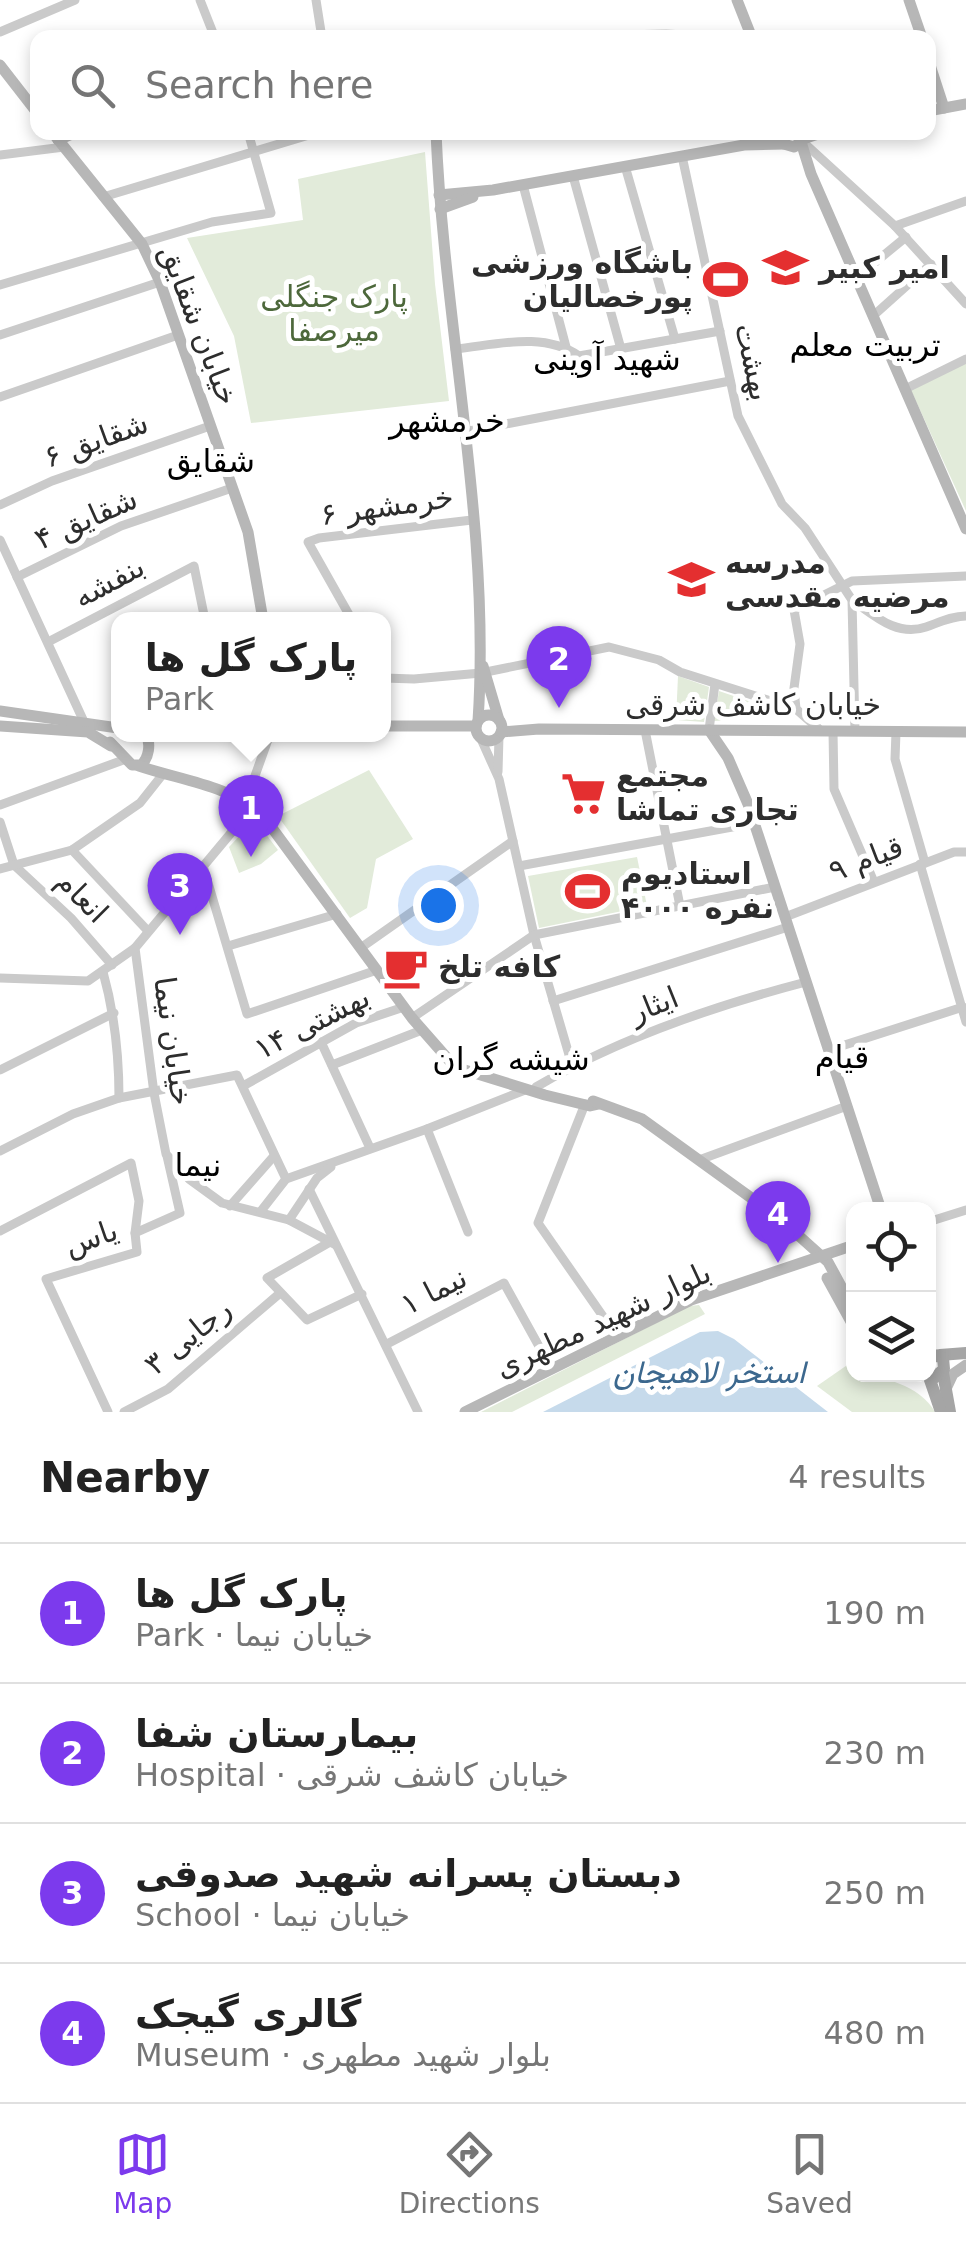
<!DOCTYPE html>
<html lang="en">
<head>
<meta charset="utf-8">
<style>
  body { margin:0; font-family:"DejaVu Sans",Vazirmatn,sans-serif; background:#f6f6f6; color:#222 }
  .controls { position:absolute; right:30px; bottom:30px; display:grid; overflow:hidden; border-radius:20px; box-shadow:0 5px 15px #0003 }
  .controls button { width:90px; height:90px; display:grid; place-items:center; padding:0; border:0; border-bottom:2px solid #e0e0e0; background:#fff; color:#222; font:50px sans-serif }
  .you { position:absolute; left:438px; top:905px; width:35px; height:35px; margin:-25px; border:8px solid #fff; border-radius:50%; background:#1a73e8; box-shadow:0 0 0 15px #1a73e833 }
  .badge { display:grid; place-items:center; width:65px; height:65px; border-radius:50%; background:#7c3aed; color:#fff; font-size:32px; font-weight:700 }
  .pin { position:absolute; translate:-50% -82px; filter:drop-shadow(0 2px 5px #0008) }
  .pin::after { content:''; position:absolute; top:52px; width:35px; height:30px; background:inherit; clip-path:polygon(0 0,100% 0,50% 100%) }
  .popup { position:absolute; left:111px; top:612px; width:280px; height:130px; box-sizing:border-box; display:grid; place-content:center; border-radius:20px; background:#fff; filter:drop-shadow(0 2px 8px #0005); font-size:32px; white-space:nowrap; color:#767676 }
  .popup b { font-size:38px; color:#222 }
  .popup::after { content:''; position:absolute; left:50%; top:100%; margin-left:-20px; border:20px solid transparent; border-top-color:#fff }
  .list { margin:0; padding:0; list-style:none }
  h2 { display:flex; justify-content:space-between; align-items:center; height:130px; margin:0; padding:0 40px; font-size:42px }
  h2 small { font-size:32px; font-weight:400; color:#767676 }
  .list li { display:grid; grid-template-columns:65px 1fr auto; gap:30px; align-items:center; box-sizing:border-box; height:140px; padding:0 40px; border-top:2px solid #e0e0e0 }
  .list b { display:block; font-size:38px; white-space:nowrap }
  .list p { margin:0; font-size:32px; white-space:nowrap; color:#767676 }
  .list em { font-size:32px; font-style:normal; color:#767676 }
  .icon { flex:none; width:55px; height:55px; fill:none; stroke:currentColor; stroke-width:2; stroke-linecap:round; stroke-linejoin:round }
  .map { position:relative; flex:none; width:966px; height:1412px; overflow:hidden }
  .search { position:absolute; background:#fff; box-shadow:0 5px 15px #0003; left:30px; right:30px; top:30px; height:110px; display:flex; align-items:center; gap:25px; box-sizing:border-box; padding:0 35px; border-radius:20px; color:#767676; font-size:38px }
  .sheet { height:690px; background:#fff }
  nav { display:flex; justify-content:space-around; align-items:center; box-sizing:border-box; height:140px; border-top:2px solid #e0e0e0; background:#fff; font-size:28px; color:#767676 }
  nav a { display:grid; justify-items:center; gap:5px }
  nav .on { color:#7c3aed }
  .map>svg:first-child { display:block }
</style>
</head>
<body>
<div class="map">
<svg width="966" height="1412" viewBox="0 0 966 1412">
  <rect width="100%" height="100%" fill="#fff"/>
  <!-- green -->
  <g fill="#e2ebda">
    <path d="M425 152 435 284 449 401 251 423 234 336 187 238 303 220 298 179Z"/>
    <path d="M966 361V511L910 388Z"/>
    <path d="M678 676 709 687 704 722 676 720Z"/>
    <path d="M719 691 754 703 750 719 714 721Z"/>
    <path d="M369 770 413 839 376 859 367 908 350 918 278 816Z"/>
    <path d="M253 827 262 829 278 850 261 864 239 873 229 847 244 831Z"/>
    <path d="M637 857 647 906 539 928 528 876Z"/>
    <path d="M699 1305 705 1314 512 1412H481L689 1306Z"/>
    <path d="M853 1361 854 1374C881 1375 921 1386 935 1412H852L817 1386Z"/>
  </g>
  <!-- water -->
  <path fill="#c6daeb" d="M718 1331 734 1339 828 1412H543L700 1332Z"/>
  <g fill="none" stroke-linecap="round" stroke-linejoin="round">
    <!-- street -->
    <g stroke="#cacaca" stroke-width="9">
      <path d="M200 0 215 38"/>
      <path d="M316 0 322 38"/>
      <path d="M0 32 75 0"/>
      <path d="M482 38 666 34 740 38"/>
      <path d="M802 141 895 226 966 304"/>
      <path d="M0 155 64 147"/>
      <path d="M682 156 738 416 782 504 805 528 852 600 855 731"/>
      <path d="M625 166 675 339"/>
      <path d="M573 176 621 349"/>
      <path d="M523 185 566 347"/>
      <path d="M103 197 319 132"/>
      <path d="M895 226 966 201"/>
      <path d="M856 278 906 237"/>
      <path d="M0 285 212 222 271 213 248 132"/>
      <path d="M873 316 931 264"/>
      <path d="M0 335 160 282"/>
      <path d="M455 349C496 345 543 331 579 356L720 331"/>
      <path d="M905 389 966 359"/>
      <path d="M0 397 178 335"/>
      <path d="M464 432 730 381"/>
      <path d="M0 505 52 481 210 426"/>
      <path d="M0 540 85 724"/>
      <path d="M17 577 121 526 232 488"/>
      <path d="M852 600C875 616 897 637 926 627 940 622 952 616 966 616"/>
      <path d="M352 620 308 542 319 538 472 520"/>
      <path d="M48 642 194 566 205 620"/>
      <path d="M384 678 414 679 481 673 609 647 659 660 680 672 796 709 820 730"/>
      <path d="M796 709 794 688 800 644 794 610 852 581 966 576"/>
      <path d="M645 730 680 906"/>
      <path d="M709 730 715 684"/>
      <path d="M833 731 834 789 874 882"/>
      <path d="M896 732 895 759 925 863"/>
      <path d="M481 739 499 779 534 935 572 1065"/>
      <path d="M498 772 499 736"/>
      <path d="M0 805 126 759"/>
      <path d="M261 813 236 827 135 948 154 1093 166 1154 189 1179 222 1203 289 1220 336 1245"/>
      <path d="M0 822 14 865 71 918 112 965"/>
      <path d="M237 826 270 734"/>
      <path d="M72 850 147 930"/>
      <path d="M920 864 966 1022"/>
      <path d="M203 866 247 1014 377 970"/>
      <path d="M519 866 754 823"/>
      <path d="M0 869 72 850 140 803 163 774"/>
      <path d="M785 917 954 852H966"/>
      <path d="M228 946 337 914"/>
      <path d="M362 947 513 841"/>
      <path d="M103 972C115 1015 119 1054 119 1098"/>
      <path d="M0 978 88 981 135 948"/>
      <path d="M553 1001 788 927"/>
      <path d="M412 1018 534 935 775 887"/>
      <path d="M321 1042 370 1148"/>
      <path d="M829 1050 963 1007"/>
      <path d="M332 1065 422 1030"/>
      <path d="M0 1070 114 1013"/>
      <path d="M243 1086 356 1023 404 1007"/>
      <path d="M536 1087C619 1038 714 1006 806 982"/>
      <path d="M585 1104 538 1223 616 1335"/>
      <path d="M427 1129 468 1232"/>
      <path d="M0 1151 73 1114 119 1098 237 1075 286 1179"/>
      <path d="M699 1160 847 1106"/>
      <path d="M309 1189 418 1412"/>
      <path d="M230 1206 274 1156"/>
      <path d="M261 1211 286 1179 427 1129 525 1090"/>
      <path d="M289 1220 317 1178 331 1167"/>
      <path d="M928 1222 966 1210"/>
      <path d="M0 1231 131 1163 139 1201 135 1233 137 1252 46 1279 108 1412"/>
      <path d="M135 1233 180 1213 167 1156"/>
      <path d="M330 1242 267 1278 307 1320 362 1294"/>
      <path d="M387 1344 504 1283 551 1368"/>
      <path d="M124 1412 168 1389 279 1294"/>
    </g>
    <!-- secondary -->
    <g stroke="#b7b7b7" stroke-width="11">
      <path d="M737 0 752 38"/>
      <path d="M909 0 922 38"/>
      <path d="M928 59 944 108"/>
      <path d="M0 65 38 114"/>
      <path d="M928 111 966 104"/>
      <path d="M52 132 142 244 160 282 248 532 263 620"/>
      <path d="M436 132C444 328 491 526 478 721"/>
      <path d="M781 132 784 144 794 147 802 141 803 132"/>
      <path d="M803 139 824 132"/>
      <path d="M58 140 77 132"/>
      <path d="M801 142 811 174 966 529"/>
      <path d="M439 195 493 190 744 145 784 144"/>
      <path d="M440 209 473 197"/>
      <path d="M483 666 499 720"/>
      <path d="M0 711 118 728"/>
      <circle cx="489" cy="728" r="13"/>
      <path d="M0 726 88 732 111 746"/>
      <path d="M384 726H476"/>
      <path d="M709 730 728 758 748 804 881 1210"/>
      <path d="M501 732 539 729 966 732"/>
      <path d="M110 742 132 765H141C149 758 151 744 146 734"/>
      <path d="M139 766C180 780 227 785 261 813L412 1018 455 1067 545 1095 590 1106 599 1104"/>
      <path d="M593 1101 642 1119 779 1218 828 1262 854 1310"/>
      <path d="M827 1278 854 1327"/>
      <path d="M905 1374 925 1375"/>
      <path d="M945 1391 953 1374 966 1365"/>
      <path d="M465 1412 691 1300 854 1245"/>
    </g>
    <!-- primary -->
    <g stroke="#a5a5a5" stroke-width="12">
      <path d="M940 1355 966 1353"/>
      <path d="M943 1373 950 1412"/>
      <path d="M924 1374 934 1378 944 1369 943 1358 928 1353"/>
      <path d="M929 1377 941 1412"/>
    </g>
  </g>
  <!-- icons -->
  <defs>
    <symbol id="school-bare" viewBox="-9 -9 18 18"><path d="M0-5L7-2L0 1L-7-2ZM-4 1L0 2.5L4 1V4Q0 6-4 4Z" fill="#e42f30" stroke="#fff" stroke-width="2.5" paint-order="stroke"/></symbol>
    <symbol id="stadium-bare" viewBox="-9 -9 18 18"><path d="M0-5a6.5 5 0 1 0 0 10a6.5 5 0 1 0 0-10ZM-3.5-1.8h7v3.6h-7Z" fill="#e42f30" stroke="#fff" stroke-width="2.5" paint-order="stroke"/></symbol>
    <symbol id="supermarket-bare" viewBox="-9 -9 18 18"><path d="M-6-5.5h2.5l.6 2H6L4.5 2H-2.5L-4.4-4H-6ZM-1.5 3.2a1.3 1.3 0 1 0 .1 0ZM3 3.2a1.3 1.3 0 1 0 .1 0Z" fill="#e42f30" stroke="#fff" stroke-width="2.5" paint-order="stroke"/></symbol>
    <symbol id="cafe-bare" viewBox="-9 -9 18 18"><path d="M-5.5-4.5H6V0H3Q3 3.5 0 3.5H-2.5Q-5.5 3.5-5.5 0ZM3-3.2v2h1.7v-2ZM-6 4.5H4V6H-6Z" fill="#e42f30" stroke="#fff" stroke-width="2.5" paint-order="stroke"/></symbol>
  </defs>
  <g fill-rule="evenodd">
    <use href="#school-bare" x="754" y="236" width="63" height="63"/>
    <use href="#stadium-bare" x="694" y="248" width="63" height="63"/>
    <use href="#school-bare" x="660" y="548" width="63" height="63"/>
    <use href="#supermarket-bare" x="552" y="762" width="63" height="63"/>
    <use href="#stadium-bare" x="556" y="860" width="63" height="63"/>
    <use href="#cafe-bare" x="374" y="936" width="63" height="63"/>
  </g>
  <g text-anchor="middle" stroke-width="10" stroke-linejoin="round" paint-order="stroke">
    <!-- poi labels -->
    <g font-size="30" font-weight="bold" fill="#2d2d2d" stroke="#fff" text-anchor="start">
      <text x="693" y="273" text-anchor="end">باشگاه ورزشی<tspan x="693" dy="34">پورخصالیان</tspan></text>
      <text x="819" y="278">امیر کبیر</text>
      <text x="725" y="573">مدرسه<tspan x="725" dy="34">مرضیه مقدسی</tspan></text>
      <text x="616" y="786">مجتمع<tspan x="616" dy="34">تجاری تماشا</tspan></text>
      <text x="621" y="884">استادیوم<tspan x="621" dy="34">۴۰۰۰ نفره</tspan></text>
      <text x="438" y="977">کافه تلخ</text>
    </g>
    <!-- park labels -->
    <g font-size="30" fill="#4d683b" stroke="#fff">
      <text x="334" y="307">پارک جنگلی<tspan x="334" dy="34">میرصفا</tspan></text>
    </g>
    <!-- street labels -->
    <g font-size="30" fill="#2d2d2d" stroke="#fff">
      <text transform="translate(199 325) rotate(69)" y="10">خیابان شقایق</text>
      <text transform="translate(753 362) rotate(78)" y="10">بهشت</text>
      <text transform="translate(96 440) rotate(-20)" y="10">شقایق ۶</text>
      <text transform="translate(387 506) rotate(-8)" y="10">خرمشهر ۶</text>
      <text transform="translate(86 519) rotate(-24)" y="10">شقایق ۴</text>
      <text transform="translate(109 582) rotate(-28)" y="10">بنفشه</text>
      <text x="753" y="715">خیابان کاشف شرقی</text>
      <text transform="translate(866 859) rotate(-21)" y="10">قیام ۹</text>
      <text transform="translate(82 897) rotate(45)" y="10">انعام</text>
      <text transform="translate(654 1005) rotate(-22)" y="10">ایثار</text>
      <text transform="translate(312 1023) rotate(-27)" y="10">بهشتی ۱۴</text>
      <text transform="translate(173 1041) rotate(82)" y="10">خیابان نیما</text>
      <text transform="translate(91 1238) rotate(-19)" y="10">یاس</text>
      <text transform="translate(434 1291) rotate(-27)" y="10">نیما ۱</text>
      <text transform="translate(603 1320) rotate(-25)" y="10">بلوار شهید مطهری</text>
      <text transform="translate(188 1337) rotate(-39)" y="10">رجایی ۳</text>
    </g>
    <!-- neighbourhood labels -->
    <g font-size="32" fill="#000" stroke="#fff">
      <text x="865" y="356">تربیت معلم</text>
      <text x="607" y="370">شهید آوینی</text>
      <text x="447" y="432">خرمشهر</text>
      <text x="211" y="472">شقایق</text>
      <text x="842" y="1068">قیام</text>
      <text x="511" y="1070">شیشه گران</text>
      <text x="198" y="1176">نیما</text>
    </g>
    <!-- water labels -->
    <g font-size="32" font-style="italic" fill="#3c688e" stroke="#fff">
      <text x="709" y="1383">استخر لاهیجان</text>
    </g>
  </g>
</svg>
<div class="controls">
<button><svg class="icon" aria-label="locate" viewBox="0 0 24 24"><circle cx="12" cy="12" r="6"/><path d="M12 2v4M12 18v4M2 12h4M18 12h4"/></svg></button>
<button><svg class="icon" aria-label="layers" viewBox="0 0 24 24"><path d="M12 4l9 5-9 5-9-5zM3 14l9 5 9-5"/></svg></button>
</div>
<div class="you"></div>
<div class="pin badge" style="left:251px;top:857px">1</div>
<div class="popup"><b>پارک گل ها</b>Park</div>
<div class="pin badge" style="left:559px;top:708px">2</div>
<div class="pin badge" style="left:180px;top:935px">3</div>
<div class="pin badge" style="left:778px;top:1263px">4</div>
<div class="search"><svg class="icon" aria-label="search" viewBox="0 0 24 24"><circle cx="10" cy="10" r="6"/><path d="M15 15l6 6"/></svg>Search here</div>
</div>
<section class="sheet">
<h2>Nearby<small>4 results</small></h2>
<ul class="list">
<li><span class="badge">1</span><div><b>پارک گل ها</b><p>Park · خیابان نیما</p></div><em>190 m</em></li>
<li><span class="badge">2</span><div><b>بیمارستان شفا</b><p>Hospital · خیابان کاشف شرقی</p></div><em>230 m</em></li>
<li><span class="badge">3</span><div><b>دبستان پسرانه شهید صدوقی</b><p>School · خیابان نیما</p></div><em>250 m</em></li>
<li><span class="badge">4</span><div><b>گالری گیجک</b><p>Museum · بلوار شهید مطهری</p></div><em>480 m</em></li>
</ul>
</section>
<nav>
<a class="on"><svg class="icon" aria-label="map" viewBox="0 0 24 24"><path d="M3 6l6-2 6 2 6-2v14l-6 2-6-2-6 2zM9 4v14M15 6v14"/></svg>Map</a>
<a><svg class="icon" aria-label="directions" viewBox="0 0 24 24"><path d="M12 3l9 9-9 9-9-9zM9 14v-3h6M13 9l2 2-2 2"/></svg>Directions</a>
<a><svg class="icon" aria-label="saved" viewBox="0 0 24 24"><path d="M7 4h10v16l-5-4-5 4z"/></svg>Saved</a>
</nav>
</body>
</html>
